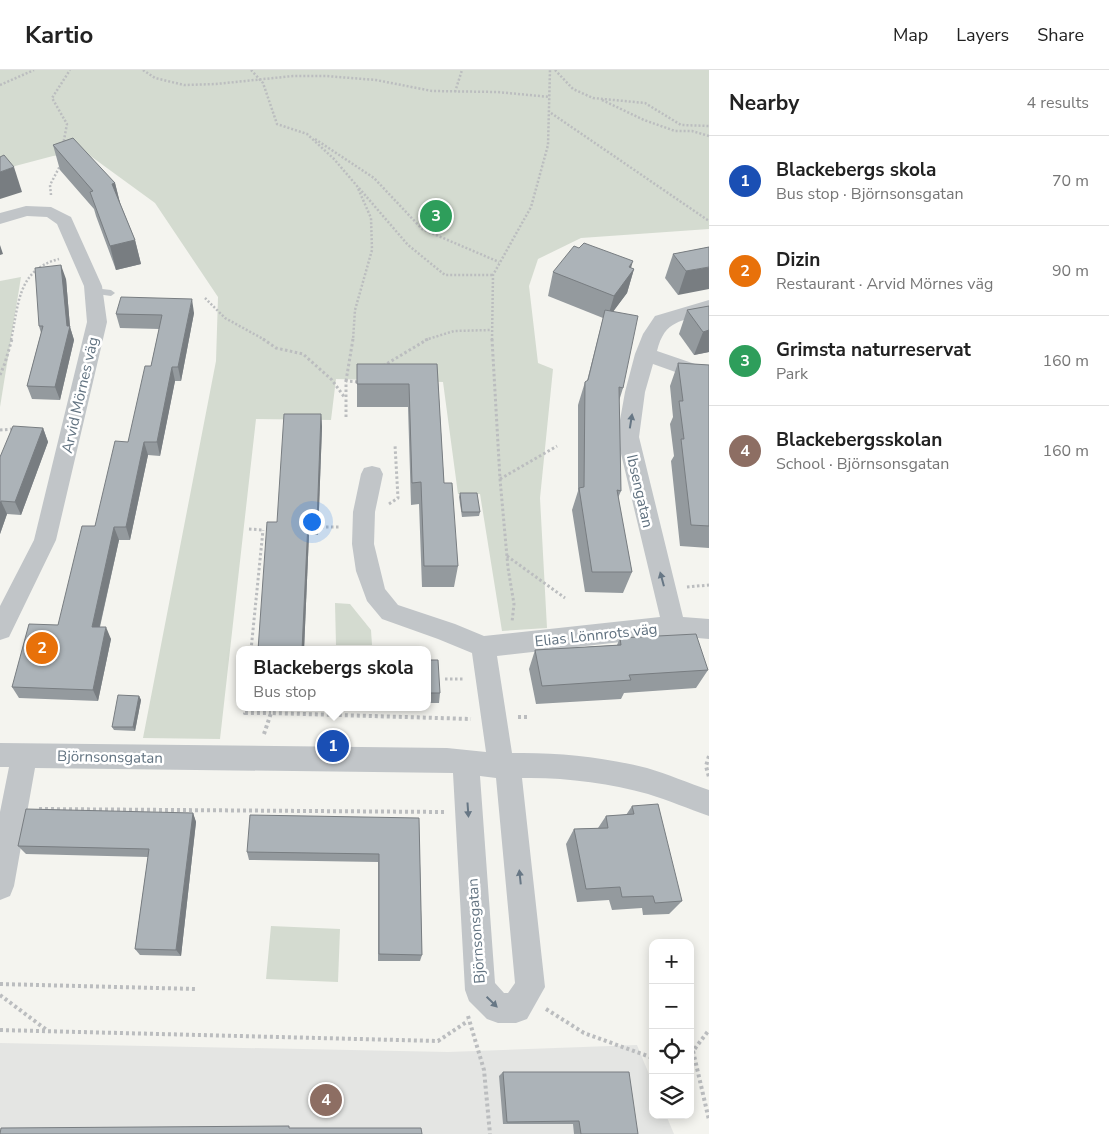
<!DOCTYPE html>
<html lang="en">
<head>
<meta charset="utf-8">
<style>
  body { margin:0; font-family:"Nunito Sans",sans-serif; background:#f6f6f6; color:#222 }
  .controls { position:absolute; right:15px; bottom:15px; display:grid; overflow:hidden; border-radius:10px; box-shadow:0 2px 12px #0003 }
  .controls button { width:45px; height:45px; display:grid; place-items:center; padding:0; border:0; border-bottom:1px solid #e0e0e0; background:#fff; color:#222; font:25px sans-serif }
  .you { position:absolute; left:311px; top:451px; width:18px; height:18px; margin:-12px; border:4px solid #fff; border-radius:50%; background:#1a73e8; box-shadow:0 0 0 8px #1a73e833 }
  .badge { display:grid; place-items:center; width:32px; height:32px; border-radius:50%; background:#0f766e; color:#fff; font-size:16px; font-weight:700 }
  .pin { position:absolute; translate:-50% -50%; border:2px solid #fff; box-shadow:0 1px 5px #0006 }
  .popup { position:absolute; left:236px; top:576px; width:195px; height:65px; box-sizing:border-box; display:grid; place-content:center; border-radius:10px; background:#fff; filter:drop-shadow(0 1px 4px #0005); font-size:16px; white-space:nowrap; color:#767676 }
  .popup b { font-size:19px; color:#222 }
  .popup::after { content:''; position:absolute; left:50%; top:100%; margin-left:-10px; border:10px solid transparent; border-top-color:#fff }
  .list { margin:0; padding:0; list-style:none }
  h2 { display:flex; justify-content:space-between; align-items:center; height:65px; margin:0; padding:0 20px; font-size:21px }
  h2 small { font-size:16px; font-weight:400; color:#767676 }
  .list li { display:grid; grid-template-columns:32px 1fr auto; gap:15px; align-items:center; box-sizing:border-box; height:90px; padding:0 20px; border-top:1px solid #e0e0e0 }
  .list b { display:block; font-size:19px; white-space:nowrap }
  .list p { margin:0; font-size:16px; white-space:nowrap; color:#767676 }
  .list em { font-size:16px; font-style:normal; color:#767676 }
  .icon { flex:none; width:28px; height:28px; fill:none; stroke:currentColor; stroke-width:2; stroke-linecap:round; stroke-linejoin:round }
  .map { position:relative; flex:none; width:709px; height:1064px; overflow:hidden }
  header { display:flex; align-items:center; gap:30px; box-sizing:border-box; height:70px; padding:0 25px; background:#fff; border-bottom:1px solid #e0e0e0 }
  header strong { font-size:24px }
  nav { display:flex; gap:28px; margin-inline-start:auto; font-size:18px }
  main { display:flex }
  aside { flex:1; background:#fff }
  .map>svg:first-child { display:block }
</style>
</head>
<body>
<header>
<strong>Kartio</strong>
<nav><a>Map</a><a>Layers</a><a>Share</a></nav>
</header>
<main>
<div class="map">
<svg width="709" height="1064" viewBox="0 0 709 1064">
  <rect width="100%" height="100%" fill="#f4f4ef"/>
  <!-- built -->
  <path fill="#e4e5e3" d="M0 973 448 982 637 975 653 1014V1045H666L674 1064H0Z"/>
  <!-- green -->
  <g fill="#d4dbd0">
    <path d="M0 0H709V159L581 168 538 189 529 216 538 293 553 299 540 428 547 558 502 561 480 424H458L443 312 336 309 331 350 256 349 220 669 143 668 216 291 218 227 155 133 85 82 53 86 0 100Z"/>
    <path d="M21 207 0 337V211Z"/>
    <path d="M335 533 350 534 371 560 372 575H336Z"/>
    <path d="M271 856 340 859 338 912 266 909Z"/>
  </g>
  <g fill="none" stroke-linecap="round" stroke-linejoin="round">
    <!-- path-far2 -->
    <g stroke="#bbbdbf" stroke-width="2.5" stroke-dasharray="2 2" stroke-linecap="butt">
      <path d="M143 0 155 8 184 15 216 14 293 6H326L376 10 432 21 497 22 550 27"/>
      <path d="M251 0 263 13 277 54 307 64 334 89 357 116 371 148 372 180 355 240 353 270"/>
      <path d="M555 0 573 19 593 28 645 33 681 55 709 56"/>
      <path d="M0 15 34 0"/>
      <path d="M455 22 462 0"/>
      <path d="M602 30 644 50 675 61H692L709 66"/>
      <path d="M551 43 709 151"/>
      <path d="M315 69 374 108 422 159 499 192"/>
      <path d="M63 75 67 54 52 28 70 0"/>
      <path d="M359 118 408 175 445 205H493"/>
      <path d="M51 125 50 115 61 94"/>
      <path d="M205 228 225 248 265 270"/>
      <path d="M11 270C19 234 17 200 59 189"/>
      <path d="M425 270 454 261 491 260"/>
      <path d="M492 270 493 205 531 137 548 75 550 0"/>
    </g>
    <!-- path-far1 -->
    <g stroke="#bbbdbf" stroke-width="3" stroke-dasharray="2.5 2.5" stroke-linecap="butt">
      <path d="M263 269 276 278 303 284 332 310 345 328"/>
      <path d="M492 269 500 409 508 498 514 534 512 552"/>
      <path d="M383 296 428 269"/>
      <path d="M0 305 5 293 12 269"/>
      <path d="M346 311 353 269"/>
      <path d="M346 347V311L360 312"/>
      <path d="M0 360 14 359"/>
      <path d="M500 409 557 376"/>
      <path d="M389 434 398 428 395 375"/>
      <path d="M321 457H341"/>
      <path d="M249 459 263 460"/>
      <path d="M507 486 565 528"/>
      <path d="M687 517 709 515"/>
      <path d="M354 576V580"/>
      <path d="M251 580 263 460"/>
      <path d="M445 609H465"/>
    </g>
    <!-- path -->
    <g stroke="#bbbdbf" stroke-width="4" stroke-dasharray="3 3" stroke-linecap="butt">
      <path d="M246 637 245 643H271"/>
      <path d="M518 647H527"/>
      <path d="M264 664 271 643 471 649"/>
      <path d="M709 686 706 696 709 707"/>
      <path d="M39 739 445 742"/>
      <path d="M0 914 196 919"/>
      <path d="M0 925 48 961"/>
      <path d="M546 939 584 963 653 988"/>
      <path d="M468 946 484 1000 490 1064"/>
      <path d="M0 960 438 971 468 951"/>
      <path d="M693 981 709 1050"/>
      <path d="M690 982 693 981 709 960"/>
    </g>
    <!-- service -->
    <path fill="#c1c5c8" fill-rule="evenodd" d="M93 218 111 220 115 223 111 226 90 223 89 221Z"/>
    <!-- minor -->
    <g fill="#c1c5c8" fill-rule="evenodd">
      <path d="M26 136 51 137 71 147 102 216 107 252 56 470 9 567 0 570V536L34 470 87 252 84 216 57 154 47 147 27 146 0 154V143Z"/>
      <path d="M709 230V243C681 252 665 249 657 281L695 294 709 302V329L702 327 698 314 681 304 653 294 645 322 639 367 683 547 709 549V569L674 566 497 586 512 683C557 682 603 687 647 698 668 704 688 713 709 720V746C689 739 668 730 648 724 610 713 562 707 522 708L545 917 527 949 516 953H498L487 949 469 931 465 920 453 703 35 698 14 816 10 826 0 830V742L9 697H0V673L447 678 486 682 472 583 438 569 382 549 367 531 356 501 352 474 353 442 361 404 364 398 372 396 380 398 383 404 375 442 374 474 385 519 398 535 455 554 484 566 660 547 617 367 625 322 635 284 643 264 655 246ZM480 706 496 708 515 913 508 923H504L495 913Z"/>
    </g>
  </g>
  <!-- wall -->
  <g fill="#949a9e">
    <path d="M53 75 115 113 120 133 135 170 141 194 116 200 96 146 94 139 60 100Z"/>
    <path d="M709 177 678 225 665 208 673 184Z"/>
    <path d="M631 198 634 199 627 223 613 241 623 318 619 331 621 421 618 428 632 502 623 523 585 522 572 440 578 421V335L585 312 587 311 603 248 548 226 553 202Z"/>
    <path d="M66 209 70 257 74 270 60 330 32 329 27 316 41 263 39 256Z"/>
    <path d="M709 236V282L694 285 679 264 687 240Z"/>
    <path d="M194 243 181 311H175L160 386 148 385 130 470H119L100 557 111 569 98 631 19 628 12 617 58 555 95 456 128 372 151 296 159 259 120 258 116 244Z"/>
    <path d="M678 293 709 295V478L680 476 671 391 674 386 670 354 673 347 670 316Z"/>
    <path d="M357 294H437L444 413 458 496 454 517H422L419 434 411 435 408 337H357Z"/>
    <path d="M321 344 322 357 318 465 309 464 304 580H258L277 452Z"/>
    <path d="M43 358 48 372 21 445 7 444 0 464V387Z"/>
    <path d="M460 423 480 442 479 446 462 447 459 427Z"/>
    <path d="M620 568 708 600 696 618 624 623 621 629 536 634 529 599 535 580 617 575Z"/>
    <path d="M427 590 440 623 439 633H427Z"/>
    <path d="M139 626 141 630 135 661 114 660 112 657Z"/>
    <path d="M632 736 682 831 669 844 643 845 642 838 612 840 609 830 577 832 566 774 574 759 598 758 606 746 626 745Z"/>
    <path d="M193 743 196 752 181 886 140 885 135 879 148 787 26 784 18 776Z"/>
    <path d="M419 748 422 885 420 891H378V792L249 790 247 782Z"/>
    <path d="M503 1002 638 1064H574L573 1054H503L499 1006Z"/>
  </g>
  <!-- shaded-wall -->
  <g fill="#787d81">
    <path d="M14 97 22 122 0 129V102Z"/>
    <path d="M115 113 121 137 112 114Z"/>
    <path d="M135 170 141 194 116 200 110 176Z"/>
    <path d="M0 175 3 184 0 185Z"/>
    <path d="M633 191 629 205 634 199 627 223 607 250 614 226 629 197Z"/>
    <path d="M61 195 66 209 70 257 74 270 60 330 55 317Z"/>
    <path d="M709 197V219L678 225 686 201Z"/>
    <path d="M192 229 194 243 181 311 178 297Z"/>
    <path d="M709 260V282L694 285 703 262Z"/>
    <path d="M172 297 175 311 160 386 157 372Z"/>
    <path d="M321 344 322 357 318 465 317 452Z"/>
    <path d="M43 358 48 372 21 445 15 432Z"/>
    <path d="M144 372 148 385 130 470 126 457Z"/>
    <path d="M1 431 7 444 0 464V434Z"/>
    <path d="M308 452 309 464 304 580H302Z"/>
    <path d="M114 457 119 470 97 568 92 557Z"/>
    <path d="M106 557 111 569 98 631 93 620Z"/>
    <path d="M139 626 141 630 135 661 133 657Z"/>
    <path d="M193 743 196 752 181 886 176 880Z"/>
  </g>
  <!-- building -->
  <g fill="#acb3b8" stroke="#787d81">
    <path d="M73 68 115 113 112 114 135 170 110 176 90 122 93 121 53 75Z"/>
    <path d="M4 85 14 97 0 102V87Z"/>
    <path d="M584 173 633 191 629 197 634 199 614 226 553 202 574 176 579 178Z"/>
    <path d="M709 177V197L686 201 673 184Z"/>
    <path d="M61 195 67 256H70L55 317 27 316 43 256H39L35 198Z"/>
    <path d="M121 227 192 229 178 297H172L157 372H144L126 457H114L92 557H106L93 620 12 617 29 554 58 555 82 456H95L115 371 128 372 145 296H151L162 245 116 244Z"/>
    <path d="M709 236V260L703 262 687 240Z"/>
    <path d="M605 240 638 246 623 318 619 317 621 421 617 420 632 502H592L579 418 584 417 585 312 588 310Z"/>
    <path d="M678 293 709 295V456L691 455 681 369H684L679 331H683Z"/>
    <path d="M357 294H437L444 413H452L458 496H424L421 412 412 413 409 314H357Z"/>
    <path d="M284 344H321L317 452H308L302 580H258L267 452H277Z"/>
    <path d="M13 356 43 358 15 432 1 431 0 434V387Z"/>
    <path d="M460 423H477L480 442H462Z"/>
    <path d="M696 564 708 600 629 605 631 610 542 616 535 580 621 575 620 568Z"/>
    <path d="M427 590H438L440 623H427Z"/>
    <path d="M118 625 139 626 133 657H112Z"/>
    <path d="M658 734 682 831 655 833 653 826 622 827 620 817 586 819 574 759 608 758 606 746 634 744 632 736Z"/>
    <path d="M26 739 193 743 176 880 135 879 149 779 18 776Z"/>
    <path d="M250 745 419 748 422 885 379 884V784L247 782Z"/>
    <path d="M503 1002H629L638 1064H581L579 1051 507 1052Z"/>
    <path d="M289 1056V1058H421L422 1064H0L1 1058Z"/>
  </g>
  <!-- one-way arrows -->
  <defs><path id="oneway-solid" d="M-6-.8H1V-3.2L6.5 0L1 3.2V.8H-6Z" transform="scale(1.25)"/></defs>
  <g fill="#677785">
    <use href="#oneway-solid" transform="translate(631 351) rotate(-81)"/>
    <use href="#oneway-solid" transform="translate(662 509) rotate(-105)"/>
    <use href="#oneway-solid" transform="translate(468 740) rotate(86)"/>
    <use href="#oneway-solid" transform="translate(520 807) rotate(-96)"/>
    <use href="#oneway-solid" transform="translate(492 932) rotate(44)"/>
  </g>
  <g text-anchor="middle" stroke-width="5" stroke-linejoin="round" paint-order="stroke">
    <!-- street labels -->
    <g font-size="15" fill="#627381" stroke="#fff">
      <text transform="translate(80 325) rotate(-77)" y="5">Arvid Mörnes väg</text>
      <text transform="translate(640 421) rotate(77)" y="5">Ibsengatan</text>
      <text transform="translate(596 565) rotate(-6)" y="5">Elias Lönnrots väg</text>
      <text transform="translate(110 687) rotate(1)" y="5">Björnsonsgatan</text>
      <text transform="translate(476 861) rotate(-94)" y="5">Björnsonsgatan</text>
    </g>
  </g>
</svg>
<div class="controls">
<button>+</button>
<button>−</button>
<button><svg class="icon" aria-label="locate" viewBox="0 0 24 24"><circle cx="12" cy="12" r="6"/><path d="M12 2v4M12 18v4M2 12h4M18 12h4"/></svg></button>
<button><svg class="icon" aria-label="layers" viewBox="0 0 24 24"><path d="M12 4l9 5-9 5-9-5zM3 14l9 5 9-5"/></svg></button>
</div>
<div class="you"></div>
<div class="pin badge" style="left:333px;top:676px;background:#1a4fb4">1</div>
<div class="popup"><b>Blackebergs skola</b>Bus stop</div>
<div class="pin badge" style="left:42px;top:578px;background:#e8710a">2</div>
<div class="pin badge" style="left:436px;top:146px;background:#2e9e5b">3</div>
<div class="pin badge" style="left:326px;top:1030px;background:#8d6e63">4</div>
</div>
<aside>
<h2>Nearby<small>4 results</small></h2>
<ul class="list">
<li><span class="badge" style="background:#1a4fb4">1</span><div><b>Blackebergs skola</b><p>Bus stop · Björnsonsgatan</p></div><em>70 m</em></li>
<li><span class="badge" style="background:#e8710a">2</span><div><b>Dizin</b><p>Restaurant · Arvid Mörnes väg</p></div><em>90 m</em></li>
<li><span class="badge" style="background:#2e9e5b">3</span><div><b>Grimsta naturreservat</b><p>Park</p></div><em>160 m</em></li>
<li><span class="badge" style="background:#8d6e63">4</span><div><b>Blackebergsskolan</b><p>School · Björnsonsgatan</p></div><em>160 m</em></li>
</ul>
</aside>
</main>
</body>
</html>
